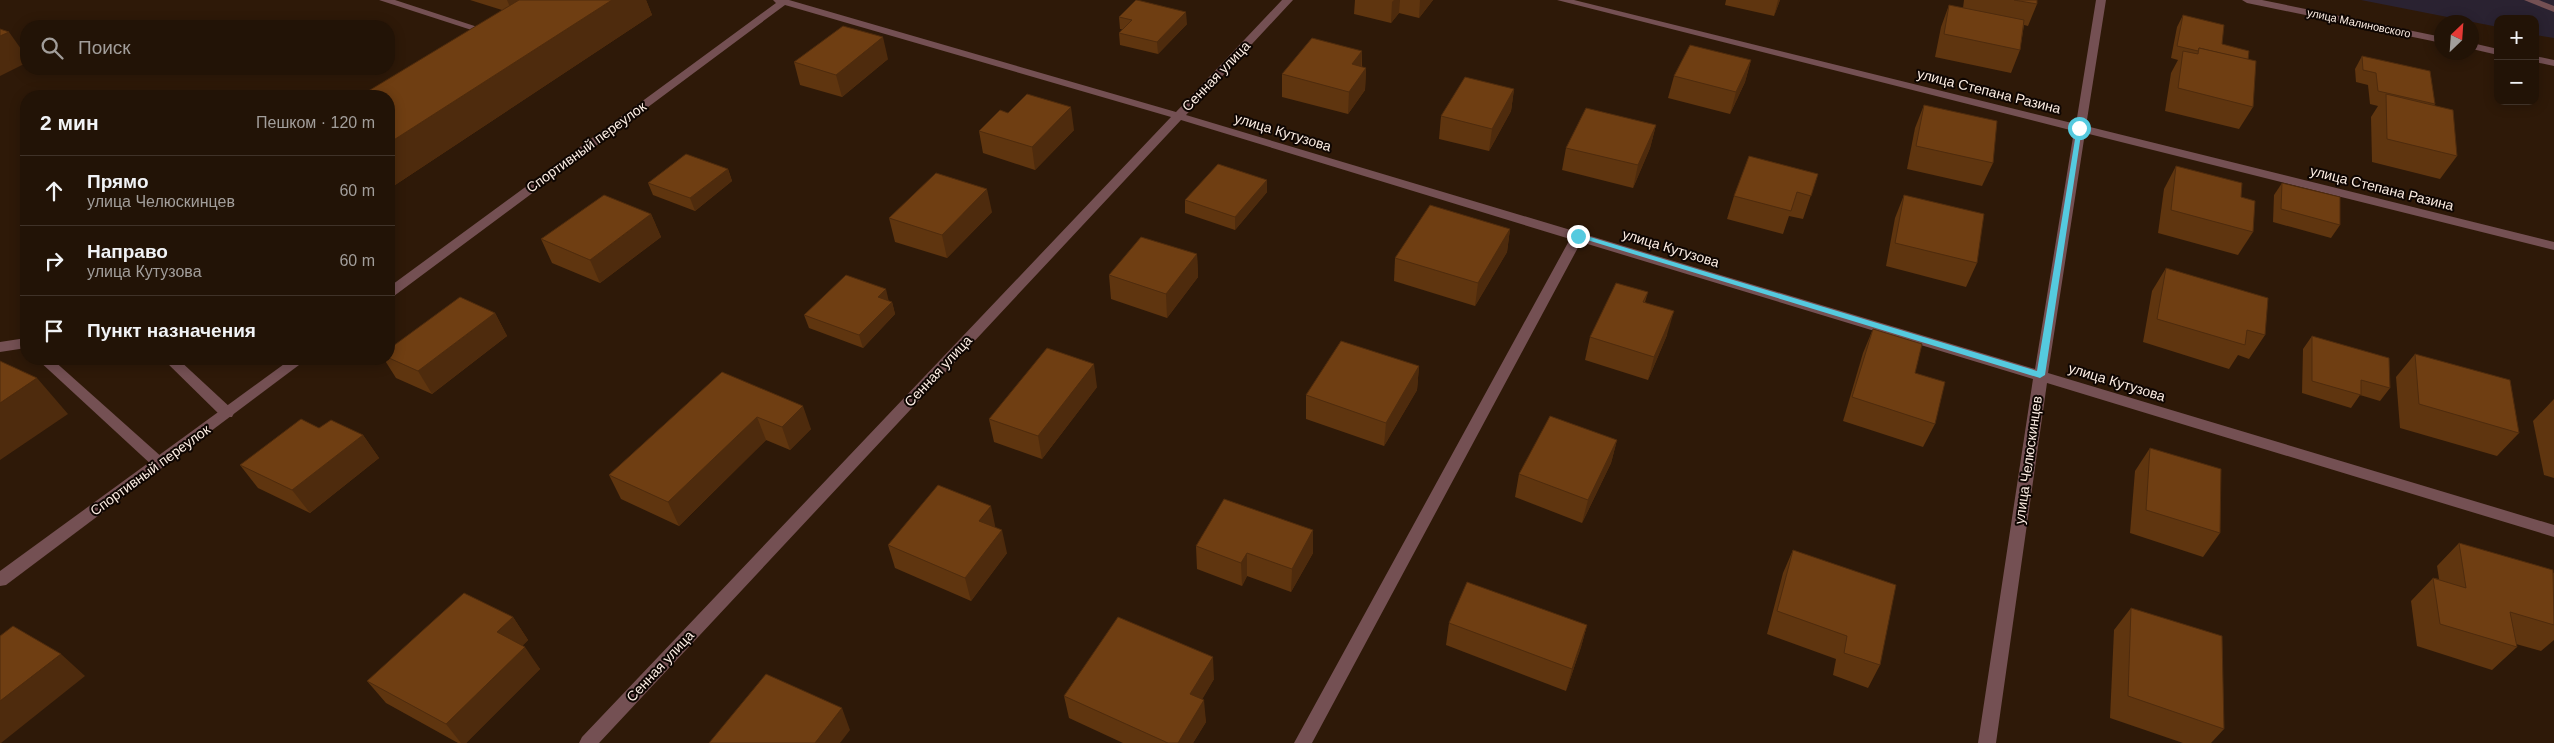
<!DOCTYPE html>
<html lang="ru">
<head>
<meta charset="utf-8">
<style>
  body { margin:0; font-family:Helvetica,sans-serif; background:#2e2014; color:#f1f3f6 }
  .controls { position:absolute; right:15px; top:15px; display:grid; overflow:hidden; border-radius:10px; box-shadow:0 2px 12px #0003 }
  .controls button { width:45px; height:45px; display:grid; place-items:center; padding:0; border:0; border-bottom:1px solid #3f3228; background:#221306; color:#f1f3f6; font:25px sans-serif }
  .compass { position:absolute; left:2434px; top:15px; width:45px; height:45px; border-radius:50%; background:#221306; box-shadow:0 2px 12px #0003; rotate:25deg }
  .stop { position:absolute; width:15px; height:15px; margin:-11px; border:4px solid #55cadf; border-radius:50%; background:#fff }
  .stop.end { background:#55cadf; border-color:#fff; box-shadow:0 1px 5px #0008 }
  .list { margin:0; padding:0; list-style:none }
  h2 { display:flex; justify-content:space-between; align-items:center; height:65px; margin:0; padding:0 20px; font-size:21px }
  h2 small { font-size:16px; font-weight:400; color:#a29e9b }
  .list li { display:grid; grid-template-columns:32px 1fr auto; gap:15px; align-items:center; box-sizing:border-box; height:70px; padding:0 20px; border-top:1px solid #3f3228 }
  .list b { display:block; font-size:19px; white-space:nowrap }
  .list p { margin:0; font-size:16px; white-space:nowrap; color:#a29e9b }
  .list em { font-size:16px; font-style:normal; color:#a29e9b }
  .icon { flex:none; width:28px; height:28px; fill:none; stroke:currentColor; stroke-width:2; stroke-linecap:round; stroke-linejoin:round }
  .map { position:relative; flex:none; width:2554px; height:743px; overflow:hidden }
  .search { position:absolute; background:#221306; box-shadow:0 2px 12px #0003; left:20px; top:20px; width:375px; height:55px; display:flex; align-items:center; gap:12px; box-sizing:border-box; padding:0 18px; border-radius:20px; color:#a29e9b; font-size:19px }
  .panel { position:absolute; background:#221306; box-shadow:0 2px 12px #0003; left:20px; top:90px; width:375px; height:275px; border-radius:20px }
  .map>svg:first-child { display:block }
</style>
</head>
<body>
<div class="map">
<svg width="2554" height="743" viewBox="0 0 2554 743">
  <rect width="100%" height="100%" fill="#2e1908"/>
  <!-- industrial -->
  <path fill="#2a2231" d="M2361 0H2554V38L2535 35V19H2498V27Z"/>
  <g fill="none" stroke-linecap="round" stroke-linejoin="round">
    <!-- service -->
    <g fill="#745053" fill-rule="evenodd">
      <path d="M379 0H395L496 33 495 35H487Z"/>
      <path d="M2524 0H2539L2554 6V12Z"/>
      <path d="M26 338V348L0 352V342Z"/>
      <path d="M37 359H52L164 459 166 463 164 467H154Z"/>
      <path d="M163 359H178L232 409 234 413 232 417H222Z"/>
    </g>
    <!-- minor -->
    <g fill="#745053" fill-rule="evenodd">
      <path d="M773 0H789L1176 112 1282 0H1293L1186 115 2035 369 2074 131 1557 0H1574L2076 124 2096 0H2106L2086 126 2554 242V250L2085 133 2048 373 2554 525V537L2047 383 1996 743H1978L2033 379 1581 242 1312 743H1294L1570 239 1181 120 599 743H579L582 737 1171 117 785 5 394 296 389 297V287L776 3Z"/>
      <path d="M2242 0H2262L2442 37V43L2247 3Z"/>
      <path d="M2472 43 2498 49V55L2472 49Z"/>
      <path d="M2535 56 2554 60V66L2535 62Z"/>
      <path d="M291 359H307L6 585 0 586V571Z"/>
    </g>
  </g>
  <!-- wall -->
  <g fill="#5f350f">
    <path d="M470 0H646L652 15 389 189V96L502 10Z"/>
    <path d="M1355 0H1433L1419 18 1399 13 1391 23 1354 14Z"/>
    <path d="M1726 0H1780L1774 16 1725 5Z"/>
    <path d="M1964 0H2037V4L2028 26 2024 25 2020 50 2011 73 1935 57 1941 27 1949 5 1963 8Z"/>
    <path d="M2183 15 2222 44 2248 60 2253 107 2239 129 2165 111 2171 73 2178 60 2171 58 2177 27Z"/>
    <path d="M1119 17 1187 24 1158 54 1120 45 1119 33 1122 29H1120Z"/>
    <path d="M1362 51V67L1366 68 1365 90 1348 114 1282 97V74Z"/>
    <path d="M2362 56 2435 104 2434 106 2457 156 2440 179 2372 162 2371 117 2378 106 2370 104 2368 85 2356 82 2355 69Z"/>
    <path d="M888 59 842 97 800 85 794 62Z"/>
    <path d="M1751 60 1745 82 1730 114 1668 98 1674 76Z"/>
    <path d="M1514 89 1511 111 1489 151 1439 139 1441 116Z"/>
    <path d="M1924 105 1993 163 1982 186 1907 169 1915 128Z"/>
    <path d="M1656 125 1650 148 1633 188 1562 170 1566 148Z"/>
    <path d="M1074 130 1035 170 983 153 979 131Z"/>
    <path d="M2176 166 2241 197 2253 232 2238 255 2158 233 2164 189Z"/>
    <path d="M728 169 732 181 695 211 653 195 648 183Z"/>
    <path d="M1818 174 1803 219 1789 216 1783 234 1727 219 1734 196Z"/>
    <path d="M1267 180V192L1235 230 1185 213V200Z"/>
    <path d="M2282 183 2340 225 2331 238 2273 222 2274 195Z"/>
    <path d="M1904 195 1977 263 1966 287 1886 266 1895 218Z"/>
    <path d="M992 212 947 258 895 242 889 218Z"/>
    <path d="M651 214 661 237 600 283 552 263 541 239Z"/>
    <path d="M1510 229 1507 252 1475 306 1394 281 1395 258Z"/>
    <path d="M1197 254 1198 277 1167 318 1111 299 1109 275Z"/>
    <path d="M2166 268 2265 335 2249 359 2238 355 2229 369 2143 342 2152 291Z"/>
    <path d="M1648 292 1645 302 1667 335 1648 380 1585 360 1590 337Z"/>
    <path d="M889 301 892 302 895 314 863 348 809 328 804 315Z"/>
    <path d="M495 313 507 336 432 394 396 378 384 359H389V358Z"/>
    <path d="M1873 329 1915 373 1935 424 1923 447 1843 421 1863 353Z"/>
    <path d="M2312 336 2390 388 2380 401 2360 395 2351 408 2302 393 2303 349Z"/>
    <path d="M2415 354 2519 433 2497 456 2400 428 2396 377Z"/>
    <path d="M1419 366 1417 390 1384 446 1306 419V395Z"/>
    <path d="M722 372 811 429 790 450 766 440 679 526 621 499 609 475Z"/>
    <path d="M1097 387 1042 459 994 442 989 419Z"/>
    <path d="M2554 399V478L2544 475 2533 421Z"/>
    <path d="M319 428 363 435 379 458 310 513 258 488 240 465Z"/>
    <path d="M1617 440 1611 463 1582 523 1515 497 1519 474Z"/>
    <path d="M2150 448 2220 533 2203 557 2130 533 2135 471Z"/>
    <path d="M1313 530V553L1291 592 1247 576 1242 586 1197 569 1196 546Z"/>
    <path d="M2459 543 2554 573V640L2541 651 2516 644 2517 647 2492 670 2417 646 2411 601 2433 578 2439 579 2437 566Z"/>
    <path d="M888 545 1007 553 971 601 895 568Z"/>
    <path d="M1793 550 1880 665 1868 688 1833 675 1836 659 1767 634 1783 573Z"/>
    <path d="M2131 608 2224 729 2211 743H2183L2110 718 2114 630Z"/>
    <path d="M513 617 528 640 522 646 540 669 466 743H458L386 703 367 681Z"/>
    <path d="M1449 623 1587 625 1581 647 1566 691 1446 645Z"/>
    <path d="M1214 679 1202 699 1206 722 1193 743H1123L1069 718 1064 696Z"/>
  </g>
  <!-- shaded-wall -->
  <g fill="#4e2b0d">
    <path d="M507 0H535L513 14Z"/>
    <path d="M612 0H646L652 15 389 189V143Z"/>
    <path d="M1394 0H1400L1399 13 1391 23 1392 2Z"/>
    <path d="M1420 0H1433L1419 18Z"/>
    <path d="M1778 0H1780L1774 16Z"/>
    <path d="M1186 12 1187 24 1158 54 1157 42Z"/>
    <path d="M9 32 26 56V63L0 76V36Z"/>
    <path d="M883 37 888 59 842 97 836 75Z"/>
    <path d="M1362 51 1361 73 1352 64Z"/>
    <path d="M1751 60 1745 82 1730 114 1736 92Z"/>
    <path d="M1366 68 1365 90 1348 114 1349 92Z"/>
    <path d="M1514 89 1511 111 1489 151 1492 129Z"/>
    <path d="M1071 107 1074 130 1035 170 1032 147Z"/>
    <path d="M1656 125 1650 148 1633 188 1638 165Z"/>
    <path d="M728 169 732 181 695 211 690 198Z"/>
    <path d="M1267 180V192L1235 230V217Z"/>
    <path d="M987 189 992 212 947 258 942 235Z"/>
    <path d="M651 214 661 237 600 283 590 260Z"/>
    <path d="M1510 229 1507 252 1475 306 1478 283Z"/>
    <path d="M1197 254 1198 277 1167 318 1166 294Z"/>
    <path d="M886 289 889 302 878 297Z"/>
    <path d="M892 302 895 314 863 348 859 335Z"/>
    <path d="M1674 311 1667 335 1648 380 1654 357Z"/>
    <path d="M495 313 507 336 432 394 418 371Z"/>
    <path d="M1094 364 1097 387 1042 459 1038 436Z"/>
    <path d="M1419 366 1417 390 1384 446 1386 423Z"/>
    <path d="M37 378 68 414 0 460V403Z"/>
    <path d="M803 406 811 429 790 450 782 427Z"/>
    <path d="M757 417 766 440 679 526 668 502Z"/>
    <path d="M363 435 379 458 310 513 292 490Z"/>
    <path d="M1617 440 1611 463 1582 523 1588 500Z"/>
    <path d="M991 506 996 530 979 521Z"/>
    <path d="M1002 530 1007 553 971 601 965 578Z"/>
    <path d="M1313 530V553L1291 592 1292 569Z"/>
    <path d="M1247 553V576L1242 586 1241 563Z"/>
    <path d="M513 617 528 640 512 655 497 632Z"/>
    <path d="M1587 625 1581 647 1566 691 1572 669Z"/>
    <path d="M525 647 540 669 466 743H461L446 724Z"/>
    <path d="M61 654 85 676 1 743H0V701Z"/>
    <path d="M1213 657 1214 679 1192 717 1190 694Z"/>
    <path d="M1204 700 1206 722 1193 743H1178Z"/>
    <path d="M842 708 850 730 840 743H815Z"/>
  </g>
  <!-- building -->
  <g fill="#6f3e12" stroke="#4e2b0d">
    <path d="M519 0H612L389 143V96H360Z"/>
    <path d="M1136 0H1137L1186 12 1157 42 1119 33 1132 20 1119 17Z"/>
    <path d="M2014 0H2037V4Z"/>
    <path d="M1949 5 2024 20 2020 50 1944 34Z"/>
    <path d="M2183 15 2224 25 2222 44 2249 51 2248 60 2199 48 2198 51 2177 46Z"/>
    <path d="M843 26 883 37 836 75 794 62Z"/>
    <path d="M0 29 9 32 0 36Z"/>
    <path d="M1312 38 1362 51 1352 64 1366 68 1349 92 1282 74Z"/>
    <path d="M1690 45 1751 60 1736 92 1674 76Z"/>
    <path d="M2199 48 2256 61 2253 107 2178 88 2183 51 2198 54Z"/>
    <path d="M2362 56 2430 71 2435 104 2378 91 2376 73 2363 70Z"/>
    <path d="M1465 77 1514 89 1492 129 1441 116Z"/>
    <path d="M1027 94 1071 107 1032 147 979 131 1000 110 1008 113Z"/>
    <path d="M2386 94 2453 110 2457 156 2387 139Z"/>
    <path d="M1924 105 1997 121 1993 163 1916 146Z"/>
    <path d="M1586 108 1656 125 1638 165 1566 148Z"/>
    <path d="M686 154 728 169 690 198 648 183Z"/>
    <path d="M1749 156 1818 174 1811 196 1797 192 1791 211 1734 196Z"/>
    <path d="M1218 164 1267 180 1235 217 1185 200Z"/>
    <path d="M2176 166 2242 183 2241 197 2255 201 2253 232 2171 210Z"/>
    <path d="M936 173 987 189 942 235 889 218Z"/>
    <path d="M2282 183 2340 197V225L2281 209Z"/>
    <path d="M604 195 651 214 590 260 541 239Z"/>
    <path d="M1904 195 1984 214 1977 263 1895 243Z"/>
    <path d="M1430 205 1510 229 1478 283 1395 258Z"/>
    <path d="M1141 237 1197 254 1166 294 1109 275Z"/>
    <path d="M2166 268 2268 298 2265 335 2247 330 2245 345 2157 319Z"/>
    <path d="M846 275 886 289 878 297 892 302 859 335 804 315Z"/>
    <path d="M1616 283 1648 292 1643 302 1674 311 1654 357 1590 337Z"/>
    <path d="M460 297 495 313 418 371 389 358V349Z"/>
    <path d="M1873 329 1922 344 1915 373 1945 382 1935 424 1852 397Z"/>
    <path d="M2312 336 2389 358 2390 388 2361 380V395L2312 381Z"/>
    <path d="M1341 341 1419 366 1386 423 1306 395Z"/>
    <path d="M1047 348 1094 364 1038 436 989 419Z"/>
    <path d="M2415 354 2510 380 2519 433 2419 404Z"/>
    <path d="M0 361 37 378 0 403Z"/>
    <path d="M722 372 803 406 782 427 757 417 668 502 609 475Z"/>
    <path d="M1550 416 1617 440 1588 500 1519 474Z"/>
    <path d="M301 419 319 428 331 420 363 435 292 490 240 465Z"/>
    <path d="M2150 448 2221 469 2220 533 2146 510Z"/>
    <path d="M938 485 991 506 979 521 1002 530 965 578 888 545Z"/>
    <path d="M1224 499 1313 530 1292 569 1247 553 1241 563 1196 546Z"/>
    <path d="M2459 543 2553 570 2554 625 2510 612 2517 647 2440 624 2433 578 2466 588Z"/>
    <path d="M1793 550 1896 585 1880 665 1844 653 1847 636 1777 611Z"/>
    <path d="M1467 582 1587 625 1572 669 1449 623Z"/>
    <path d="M464 593 513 617 497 632 525 647 446 724 367 681Z"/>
    <path d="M2131 608 2222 636 2224 729 2128 696Z"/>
    <path d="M1118 617 1213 657 1190 694 1204 700 1178 743H1168L1064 696Z"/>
    <path d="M13 626 61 654 0 701V636Z"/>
    <path d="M766 674 842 708 815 743H709Z"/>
  </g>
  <!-- route -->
  <path fill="#55cadf" d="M2077 127 2082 128 2045 375 2040 378 1574 236 1580 234 2037 371Z"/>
  <g text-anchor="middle" stroke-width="4" stroke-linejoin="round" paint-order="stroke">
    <!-- far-street labels -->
    <g font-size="11" fill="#fcede3" stroke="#0f0602">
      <text transform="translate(2359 23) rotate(12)" y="4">улица Малиновского</text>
    </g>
    <!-- street labels -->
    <g font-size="14" fill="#fcede3" stroke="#0f0602">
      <text transform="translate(1216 76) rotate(-46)" y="5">Сенная улица</text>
      <text transform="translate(1989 91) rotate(14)" y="5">улица Степана Разина</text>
      <text transform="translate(1283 132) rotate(17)" y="5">улица Кутузова</text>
      <text transform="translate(586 147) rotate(-36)" y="5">Спортивный переулок</text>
      <text transform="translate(2382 188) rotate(14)" y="5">улица Степана Разина</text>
      <text transform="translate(1671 248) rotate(17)" y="5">улица Кутузова</text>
      <text transform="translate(938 371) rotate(-47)" y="5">Сенная улица</text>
      <text transform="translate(2117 382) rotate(17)" y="5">улица Кутузова</text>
      <text transform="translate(2028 460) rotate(-82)" y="5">улица Челюскинцев</text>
      <text transform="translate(150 470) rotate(-36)" y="5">Спортивный переулок</text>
      <text transform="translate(660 666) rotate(-47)" y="5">Сенная улица</text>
    </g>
  </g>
</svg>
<div class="controls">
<button>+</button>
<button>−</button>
</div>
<svg class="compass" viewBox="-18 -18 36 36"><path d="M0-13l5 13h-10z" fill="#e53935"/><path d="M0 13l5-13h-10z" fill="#a29e9b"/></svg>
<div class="stop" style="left:2079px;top:128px"></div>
<div class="stop end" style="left:1578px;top:236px"></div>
<div class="search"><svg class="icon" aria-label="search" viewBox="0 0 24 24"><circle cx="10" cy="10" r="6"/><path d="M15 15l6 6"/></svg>Поиск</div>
<section class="panel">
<h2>2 мин<small>Пешком · 120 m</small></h2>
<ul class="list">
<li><svg class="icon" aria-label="ahead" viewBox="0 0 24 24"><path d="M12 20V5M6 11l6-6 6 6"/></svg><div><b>Прямо</b><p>улица Челюскинцев</p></div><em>60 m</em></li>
<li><svg class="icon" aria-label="right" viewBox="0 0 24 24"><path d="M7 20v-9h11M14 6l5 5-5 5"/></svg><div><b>Направо</b><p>улица Кутузова</p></div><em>60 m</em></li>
<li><svg class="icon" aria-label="arrive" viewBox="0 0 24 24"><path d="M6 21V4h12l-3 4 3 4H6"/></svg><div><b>Пункт назначения</b></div></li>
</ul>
</section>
</div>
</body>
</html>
